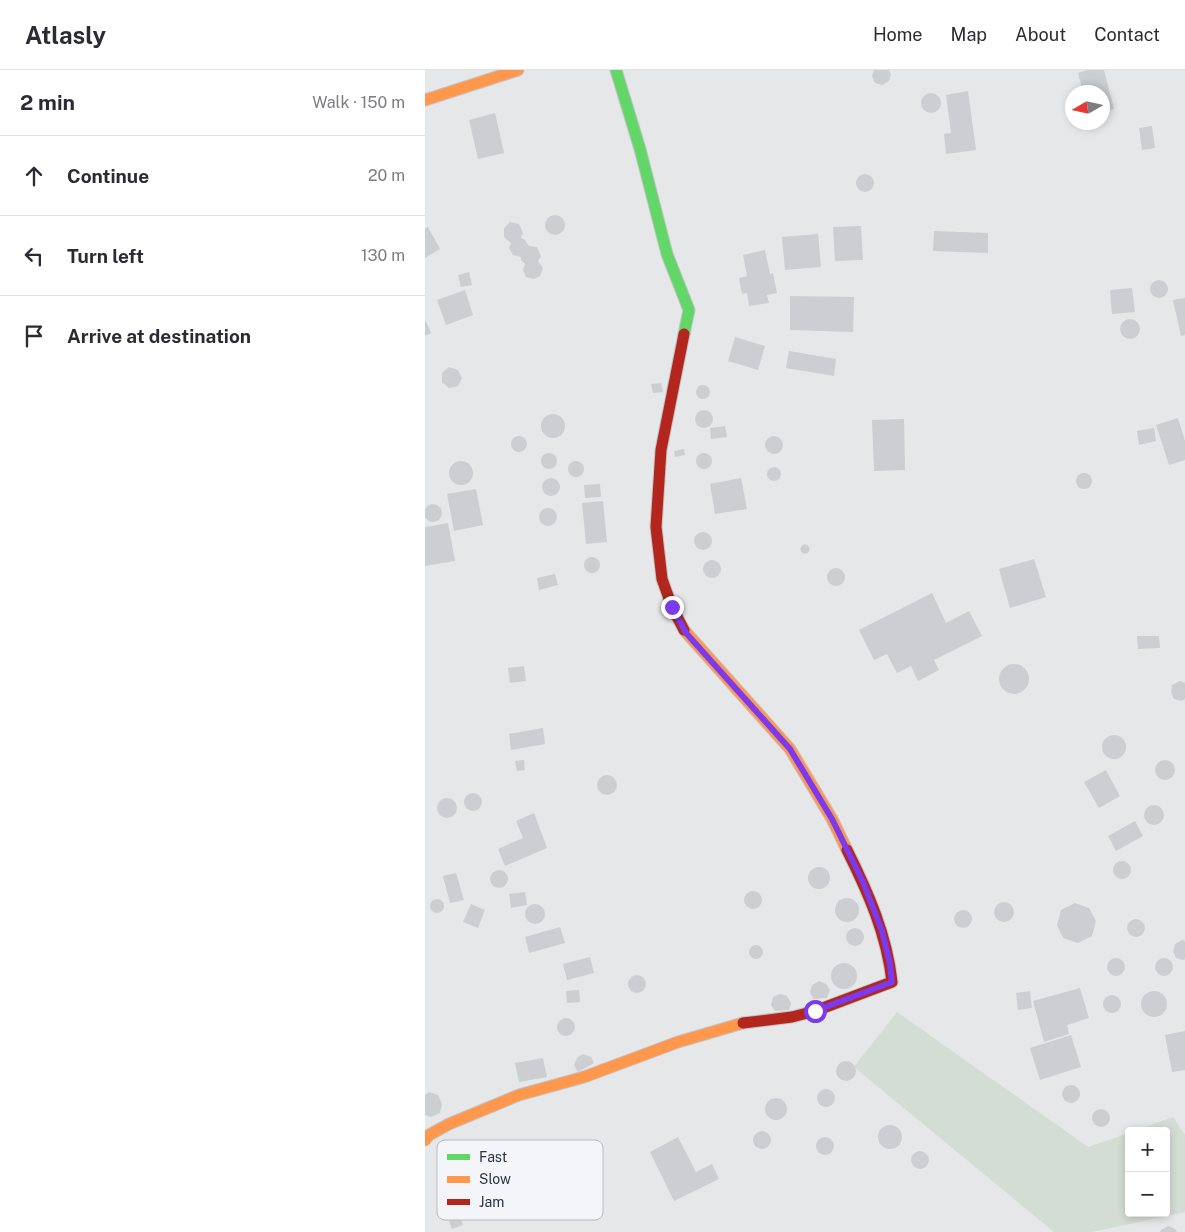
<!DOCTYPE html>
<html lang="en">
<head>
<meta charset="utf-8">
<style>
  body { margin:0; font-family:"Public Sans",sans-serif; background:#f2f2f3; color:#2b2b33 }
  .controls { position:absolute; right:15px; bottom:15px; display:grid; overflow:hidden; border-radius:5px; box-shadow:0 2px 8px #0003 }
  .controls button { width:45px; height:45px; display:grid; place-items:center; padding:0; border:0; border-bottom:1px solid #e1e1e2; background:#fff; color:#2b2b33; font:25px sans-serif }
  .compass { position:absolute; left:640px; top:15px; width:45px; height:45px; border-radius:50%; background:#fff; box-shadow:0 2px 8px #0003; rotate:261deg }
  .stop { position:absolute; width:15px; height:15px; margin:-11px; border:4px solid #7c3aed; border-radius:50%; background:#fff }
  .stop.end { background:#7c3aed; border-color:#fff; box-shadow:0 1px 5px #0008 }
  .list { margin:0; padding:0; list-style:none }
  h2 { display:flex; justify-content:space-between; align-items:center; height:65px; margin:0; padding:0 20px; font-size:21px }
  h2 small { font-size:16px; font-weight:400; color:#7c7c81 }
  .list li { display:grid; grid-template-columns:32px 1fr auto; gap:15px; align-items:center; box-sizing:border-box; height:80px; padding:0 20px; border-top:1px solid #e1e1e2 }
  .list b { display:block; font-size:19px; white-space:nowrap }
  .list em { font-size:16px; font-style:normal; color:#7c7c81 }
  .icon { flex:none; width:28px; height:28px; fill:none; stroke:currentColor; stroke-width:2; stroke-linecap:round; stroke-linejoin:round }
  .map { position:relative; flex:none; width:760px; height:1162px; overflow:hidden }
  header { display:flex; align-items:center; gap:30px; box-sizing:border-box; height:70px; padding:0 25px; background:#fff; border-bottom:1px solid #e1e1e2 }
  header strong { font-size:24px }
  nav { display:flex; gap:28px; margin-inline-start:auto; font-size:18px }
  main { display:flex }
  aside { flex:1; background:#fff }
  .map>svg:first-child { display:block }
</style>
</head>
<body>
<header>
<strong>Atlasly</strong>
<nav><a>Home</a><a>Map</a><a>About</a><a>Contact</a></nav>
</header>
<main>
<aside>
<h2>2 min<small>Walk · 150 m</small></h2>
<ul class="list">
<li><svg class="icon" aria-label="ahead" viewBox="0 0 24 24"><path d="M12 20V5M6 11l6-6 6 6"/></svg><div><b>Continue</b></div><em>20 m</em></li>
<li><svg class="icon" aria-label="left" viewBox="0 0 24 24"><path d="M17 20v-9H6M10 6l-5 5 5 5"/></svg><div><b>Turn left</b></div><em>130 m</em></li>
<li><svg class="icon" aria-label="arrive" viewBox="0 0 24 24"><path d="M6 21V4h12l-3 4 3 4H6"/></svg><div><b>Arrive at destination</b></div></li>
</ul>
</aside>
<div class="map">
<svg width="760" height="1162" viewBox="0 0 760 1162">
  <rect width="100%" height="100%" fill="#e5e7e9"/>
  <!-- green -->
  <path fill="#d4ddd4" d="M472 942 663 1077 704 1063V1143H741V1061H709L748 1047 760 1065V1142L667 1162H629L429 997Z"/>
  <!-- building -->
  <g fill="#ccced1">
    <path d="M449 0H464L466 4 464 11 457 15 450 13 447 6Z"/>
    <path d="M663 0H679L689 39 678 42V22H658L653 3Z"/>
    <path d="M543 21 551 80 521 84 519 64 526 63 521 25Z"/>
    <circle cx="506" cy="33" r="10"/>
    <path d="M70 43 79 83 53 89 44 50Z"/>
    <path d="M727 56 730 78 717 80 714 58Z"/>
    <circle cx="440" cy="113" r="9"/>
    <circle cx="130" cy="155" r="10"/>
    <path d="M85 152 94 154 98 163 96 168 100 170 104 176 112 177 116 186 113 191 118 198 115 206 109 209 101 207 98 200 100 194 96 190V187L88 185 84 178 86 173 79 167V158Z"/>
    <path d="M436 156 438 190 410 191 408 157Z"/>
    <path d="M3 157 15 179 0 188V158Z"/>
    <path d="M509 161 563 163V183L508 181Z"/>
    <path d="M393 164 396 197 360 200 357 167Z"/>
    <path d="M340 180 345 204 348 203 352 223 342 225 344 233 324 236 322 223 317 224 314 208 322 206 318 185Z"/>
    <path d="M44 202 47 215 36 217 33 205Z"/>
    <circle cx="734" cy="219" r="9"/>
    <path d="M707 218 710 242 687 244 685 220Z"/>
    <path d="M40 220 48 245 21 255 12 230Z"/>
    <path d="M365 226 429 227 428 262 365 260Z"/>
    <path d="M760 228V265L756 266 748 230Z"/>
    <path d="M0 249 6 263 0 266Z"/>
    <circle cx="705" cy="259" r="10"/>
    <path d="M310 267 340 276 333 300 303 291Z"/>
    <path d="M364 281 411 289 409 306 361 298Z"/>
    <path d="M24 297 33 300 37 308 33 316 24 318 17 312V303Z"/>
    <path d="M236 313 238 322 228 323 226 314Z"/>
    <circle cx="278" cy="322" r="7"/>
    <circle cx="279" cy="349" r="9"/>
    <circle cx="128" cy="356" r="12"/>
    <path d="M753 348 760 371V390L744 395 731 355Z"/>
    <path d="M479 349 480 400 449 401 447 350Z"/>
    <path d="M300 356 302 367 286 369 285 358Z"/>
    <path d="M729 358 731 371 714 375 712 361Z"/>
    <circle cx="349" cy="375" r="9"/>
    <circle cx="94" cy="374" r="8"/>
    <path d="M259 379 260 385 250 387 249 381Z"/>
    <circle cx="279" cy="391" r="8"/>
    <circle cx="124" cy="391" r="8"/>
    <circle cx="36" cy="403" r="12"/>
    <circle cx="151" cy="399" r="8"/>
    <circle cx="349" cy="404" r="7"/>
    <circle cx="659" cy="411" r="8"/>
    <path d="M316 408 322 439 290 444 285 414Z"/>
    <circle cx="126" cy="417" r="9"/>
    <path d="M175 414 176 427 160 428 159 415Z"/>
    <path d="M51 419 58 455 29 461 22 424Z"/>
    <path d="M178 431 182 472 161 474 157 433Z"/>
    <circle cx="8" cy="443" r="9"/>
    <circle cx="123" cy="447" r="9"/>
    <path d="M23 453 30 491 0 496V457Z"/>
    <circle cx="278" cy="471" r="9"/>
    <circle cx="380" cy="479" r="4.5"/>
    <circle cx="167" cy="495" r="8"/>
    <path d="M609 489 621 527 585 538 574 499Z"/>
    <circle cx="287" cy="499" r="9"/>
    <circle cx="411" cy="507" r="9"/>
    <path d="M130 504 133 515 114 520 112 508Z"/>
    <path d="M507 523 521 553 544 541 557 566 509 590 514 600 493 611 486 596 472 603 462 584 449 590 434 560Z"/>
    <path d="M712 566H734L735 578 713 579Z"/>
    <circle cx="589" cy="609" r="15"/>
    <path d="M99 596 101 611 85 613 83 598Z"/>
    <path d="M755 611 760 613V629L756 631 749 629 746 622 747 615Z"/>
    <path d="M118 658 120 674 86 680 84 664Z"/>
    <circle cx="689" cy="677" r="12"/>
    <path d="M99 690 100 700 92 701 90 691Z"/>
    <circle cx="740" cy="700" r="10"/>
    <path d="M681 700 695 726 674 738 659 712Z"/>
    <circle cx="182" cy="715" r="10"/>
    <circle cx="48" cy="732" r="9"/>
    <circle cx="22" cy="738" r="10"/>
    <circle cx="729" cy="745" r="10"/>
    <path d="M109 743 122 778 80 796 73 779 98 768 91 751Z"/>
    <path d="M710 751 718 766 691 781 683 766Z"/>
    <circle cx="697" cy="800" r="9"/>
    <circle cx="394" cy="808" r="11"/>
    <circle cx="74" cy="809" r="9"/>
    <path d="M31 803 39 830 25 833 18 806Z"/>
    <circle cx="328" cy="830" r="9"/>
    <path d="M100 822 102 835 86 838 84 824Z"/>
    <circle cx="422" cy="840" r="12"/>
    <circle cx="12" cy="836" r="7"/>
    <circle cx="579" cy="842" r="10"/>
    <path d="M650 833 664 838 671 851 667 866 653 873 638 868 632 855 636 840Z"/>
    <path d="M46 834 60 840 53 858 38 852Z"/>
    <circle cx="110" cy="844" r="10"/>
    <circle cx="538" cy="849" r="9"/>
    <circle cx="711" cy="858" r="9"/>
    <path d="M135 857 140 873 104 883 100 867Z"/>
    <circle cx="430" cy="867" r="9"/>
    <path d="M757 870 760 871V889L758 890 751 888 748 881 750 874Z"/>
    <circle cx="331" cy="882" r="7"/>
    <path d="M165 887 169 903 142 910 138 894Z"/>
    <circle cx="739" cy="897" r="9"/>
    <circle cx="691" cy="897" r="9"/>
    <circle cx="419" cy="906" r="13"/>
    <circle cx="212" cy="914" r="9"/>
    <path d="M394 911 401 914 405 920 402 928 388 929 385 922 387 915Z"/>
    <path d="M655 918 664 948 642 955 644 964 619 972 608 931Z"/>
    <path d="M154 920 155 932 142 933 141 921Z"/>
    <circle cx="729" cy="934" r="13"/>
    <path d="M605 921 607 938 593 940 591 923Z"/>
    <path d="M355 924 362 926 366 933 364 940 350 941 346 935 348 927Z"/>
    <circle cx="687" cy="934" r="9"/>
    <circle cx="141" cy="957" r="9"/>
    <path d="M760 961V1000L747 1002 740 965Z"/>
    <path d="M646 965 656 997 615 1010 605 978Z"/>
    <path d="M158 984 166 987 169 993 153 1002 149 995 152 988Z"/>
    <path d="M118 988 122 1007 94 1012 90 993Z"/>
    <circle cx="421" cy="1001" r="10"/>
    <circle cx="646" cy="1024" r="9"/>
    <circle cx="401" cy="1028" r="9"/>
    <path d="M4 1022 13 1025 17 1034 15 1043 6 1047 0 1045V1025Z"/>
    <circle cx="351" cy="1039" r="11"/>
    <circle cx="676" cy="1048" r="9"/>
    <circle cx="465" cy="1067" r="12"/>
    <circle cx="337" cy="1070" r="9"/>
    <circle cx="400" cy="1076" r="9"/>
    <path d="M253 1067 271 1102 287 1094 294 1109 249 1131 225 1082Z"/>
    <circle cx="495" cy="1090" r="9"/>
    <path d="M29 1130 38 1155 27 1159 18 1134Z"/>
    <circle cx="45" cy="1140" r="10"/>
    <path d="M743 1156 750 1159 752 1162H735L736 1160Z"/>
  </g>
  <g fill="none" stroke-linecap="round" stroke-linejoin="round">
    <defs>
      <path id="fast" d="M191 0 215 79 242 184 264 240 259 264"/>
      <g id="slow">
        <path d="M0 30 93 0"/>
        <path d="M259 560 365 679 407 749 422 780"/>
        <path d="M0 1070 4 1065 24 1054 94 1025 159 1007 253 972 318 953"/>
      </g>
      <g id="jam">
        <path d="M259 264 236 380 231 457 237 509 247 537 259 560"/>
        <path d="M318 953 367 947 390 941 467 912C462 865 443 822 422 780"/>
      </g>
    </defs>
    <!-- fast casing -->
    <use href="#fast" stroke="#c2c4c7" stroke-width="13"/>
    <!-- slow casing -->
    <use href="#slow" stroke="#c2c4c7" stroke-width="13"/>
    <!-- jam casing -->
    <use href="#jam" stroke="#c2c4c7" stroke-width="13"/>
    <!-- fast -->
    <use href="#fast" stroke="#63d668" stroke-width="11"/>
    <!-- slow -->
    <use href="#slow" stroke="#ff974d" stroke-width="11"/>
    <!-- jam -->
    <use href="#jam" stroke="#b3261e" stroke-width="11"/>
  </g>
  <g fill="none" stroke-linecap="round" stroke-linejoin="round">
    <!-- route -->
    <path stroke="#7c3aed" stroke-width="6" d="M247 537 261 563 365 679 407 749 438 812 457 861 465 894 467 912 390 941"/>
  </g>
  <!-- legend -->
  <rect x="12" y="1070" width="166" height="80" rx="8" fill="#f3f5f8" stroke="#b7bac2" stroke-width="1"/>
  <rect x="22" y="1084" width="23" height="6" fill="#63d668"/>
  <rect x="22" y="1106" width="23" height="7" fill="#ff974d"/>
  <rect x="22" y="1129" width="23" height="6" fill="#b3261e"/>
  <g font-size="14" fill="#2a3244">
    <text x="54" y="1092">Fast</text>
    <text x="54" y="1114">Slow</text>
    <text x="54" y="1137">Jam</text>
  </g>
</svg>
<div class="controls">
<button>+</button>
<button>−</button>
</div>
<svg class="compass" viewBox="-18 -18 36 36"><path d="M0-13l5 13h-10z" fill="#e53935"/><path d="M0 13l5-13h-10z" fill="#7c7c81"/></svg>
<div class="stop" style="left:390px;top:941px"></div>
<div class="stop end" style="left:247px;top:537px"></div>
</div>
</main>
</body>
</html>
